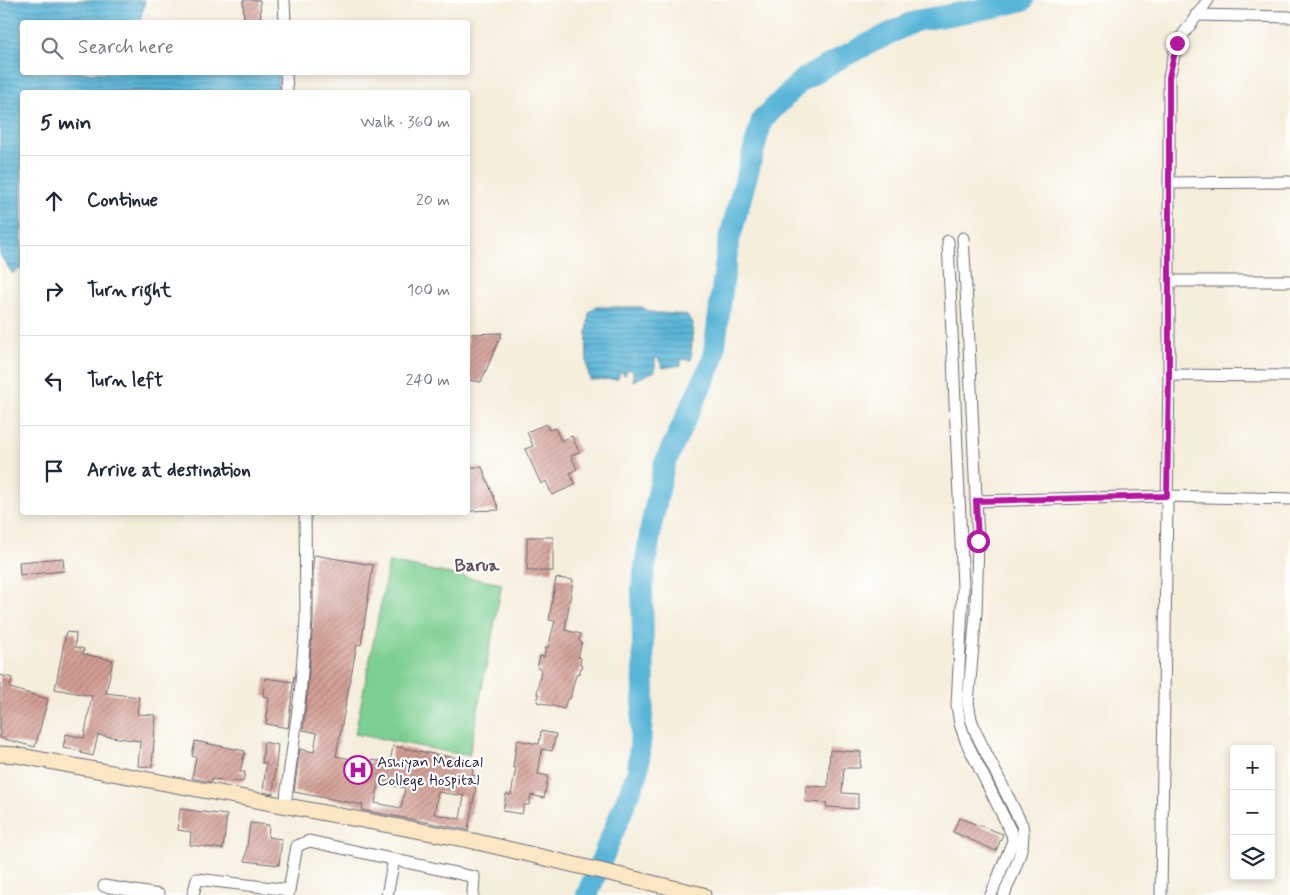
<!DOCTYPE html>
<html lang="en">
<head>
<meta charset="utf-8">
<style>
  body { margin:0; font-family:Mynerve,sans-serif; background:#f2f2f3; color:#1f2937 }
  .controls { position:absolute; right:15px; bottom:15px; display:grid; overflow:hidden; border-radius:5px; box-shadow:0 2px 8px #0003 }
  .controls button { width:45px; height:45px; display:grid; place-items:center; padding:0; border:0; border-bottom:1px solid #e0e1e3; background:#fff; color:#1f2937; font:25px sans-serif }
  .stop { position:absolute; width:15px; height:15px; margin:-11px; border:4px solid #b5179e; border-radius:50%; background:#fff }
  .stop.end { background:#b5179e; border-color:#fff; box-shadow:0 1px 5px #0008 }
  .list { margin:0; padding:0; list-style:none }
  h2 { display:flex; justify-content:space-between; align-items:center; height:65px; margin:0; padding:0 20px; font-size:21px }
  h2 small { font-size:16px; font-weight:400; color:#747a83 }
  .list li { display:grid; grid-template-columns:32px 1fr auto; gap:15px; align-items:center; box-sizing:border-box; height:90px; padding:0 20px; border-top:1px solid #e0e1e3 }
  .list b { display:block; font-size:19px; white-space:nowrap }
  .list em { font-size:16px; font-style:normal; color:#747a83 }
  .icon { flex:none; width:28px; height:28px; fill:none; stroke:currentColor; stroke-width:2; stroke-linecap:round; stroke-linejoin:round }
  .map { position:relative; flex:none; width:1290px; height:895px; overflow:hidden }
  .search { position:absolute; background:#fff; box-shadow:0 2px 8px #0003; left:20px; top:20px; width:450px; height:55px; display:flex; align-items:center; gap:12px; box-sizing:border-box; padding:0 18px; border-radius:5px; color:#747a83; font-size:19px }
  .panel { position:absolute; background:#fff; box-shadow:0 2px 8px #0003; left:20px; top:90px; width:450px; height:425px; border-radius:5px }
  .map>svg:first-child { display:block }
</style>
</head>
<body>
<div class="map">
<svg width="1290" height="895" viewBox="0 0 1290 895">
  <defs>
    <pattern id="water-rules" width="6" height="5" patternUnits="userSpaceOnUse" patternTransform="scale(1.25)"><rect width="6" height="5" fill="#59b5d7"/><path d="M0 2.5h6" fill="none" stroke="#4993b0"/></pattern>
    <pattern id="building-hatch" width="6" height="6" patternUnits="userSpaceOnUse" patternTransform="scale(1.25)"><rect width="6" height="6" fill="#d39f94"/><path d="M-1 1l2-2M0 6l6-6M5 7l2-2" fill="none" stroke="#ab817a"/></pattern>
  </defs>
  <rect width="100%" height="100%" fill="#fff"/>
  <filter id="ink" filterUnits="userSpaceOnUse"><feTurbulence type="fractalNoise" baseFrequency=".02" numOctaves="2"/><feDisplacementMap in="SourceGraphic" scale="10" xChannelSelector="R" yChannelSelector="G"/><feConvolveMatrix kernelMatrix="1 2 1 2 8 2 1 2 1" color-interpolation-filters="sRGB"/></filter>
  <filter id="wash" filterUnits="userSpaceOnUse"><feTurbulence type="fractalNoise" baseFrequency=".0096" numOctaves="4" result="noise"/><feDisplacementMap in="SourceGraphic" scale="20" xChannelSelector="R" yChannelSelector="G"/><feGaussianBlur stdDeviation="1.12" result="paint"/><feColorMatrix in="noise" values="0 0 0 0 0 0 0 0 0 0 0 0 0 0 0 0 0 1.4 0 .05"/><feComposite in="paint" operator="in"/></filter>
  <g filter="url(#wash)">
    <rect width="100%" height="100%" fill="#f5eedb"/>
    <!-- green -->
    <path fill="#7dcf91" stroke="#507866" d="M389 562 502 584 469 756 355 734Z"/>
    <!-- water -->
    <g fill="url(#water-rules)" stroke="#3e6c89">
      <path d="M0 0H145L140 22H22V72L278 73V92H22V269L16 270 13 274 0 255Z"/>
      <path d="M596 307H642L650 312 686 315 693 322 691 360 681 359V365L663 368 658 358H655V371L633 381V371L627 369 625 376 620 371 618 379 590 380C584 358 587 334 589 312Z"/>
    </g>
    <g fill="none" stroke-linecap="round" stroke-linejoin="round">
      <!-- river -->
      <path stroke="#59b5d7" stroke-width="22" d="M587 895 638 772 644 690 642 588 651 527 664 465 713 360 728 244 762 120 802 80 846 55 915 21 995 7 1023 0"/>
    </g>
    <g id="blocks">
      <!-- building -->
      <g fill="url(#building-hatch)" fill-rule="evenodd">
        <path d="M243 0H260L261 22H244Z"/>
        <path d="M502 333 481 382 468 380V334Z"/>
        <path d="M546 424 549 430 555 428 561 441 572 436 579 452 571 456 577 469 570 473 575 485 552 495 546 481 541 484 525 449 533 446 527 432Z"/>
        <path d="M468 467H482L499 510 468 511Z"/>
        <rect x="527" y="537" width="26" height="34"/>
        <path d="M314 555 373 565 361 645 357 644 336 756 371 763 372 760 390 763 393 746 474 762 472 775 478 776 468 830 362 810 363 805 294 792 300 749 314 752 317 733 303 730 307 696 313 622V565ZM379 783 405 788 401 808 375 803ZM438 792 464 796 460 819 434 814Z"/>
        <path d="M63 558 64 571 20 575 19 562Z"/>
        <path d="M556 578 573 580 565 630 581 634 579 641 582 642 578 657 581 658 580 664 582 665 579 674 577 673 574 682 570 699H567L564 709 537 702 539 694H537L541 669 537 668 540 656 544 657 546 647 548 648 555 621 549 620Z"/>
        <path d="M66 632 76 633 75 647 84 649 83 654 113 660 106 693 139 697 137 714 156 715 152 767 138 766 140 741 98 735 93 756 81 753V751L63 748 66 734 84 738 92 696 55 689Z"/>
        <path d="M0 675 12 678 10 688 48 699 35 747 0 738Z"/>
        <path d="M294 676 288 728 266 724 269 698 263 696 265 678 293 682Z"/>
        <path d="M541 731 556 734 552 751 542 749 538 774 548 776 544 798 531 795 529 805H524L522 814 503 811 506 794 511 795 516 768 513 767 517 740 539 744Z"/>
        <path d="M195 741 245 751 240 772H245L243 782 212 779 211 782 192 778 196 757 192 756Z"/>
        <path d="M264 742 278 745 273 794 263 792 266 763H262Z"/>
        <path d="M830 750 861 752 860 768H844L842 793 858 794V809L826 807 827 803 805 802 806 786 828 787Z"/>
        <path d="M180 809 227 815 223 849 190 845 191 832 178 830Z"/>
        <path d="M959 818 1003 834 996 851 953 832Z"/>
        <path d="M250 823 269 825 268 837 282 839 279 865 245 861Z"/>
      </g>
    </g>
  </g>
  <g filter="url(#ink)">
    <use href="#blocks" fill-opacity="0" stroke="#6c6973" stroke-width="1"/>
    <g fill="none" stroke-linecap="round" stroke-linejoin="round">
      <defs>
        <g id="street">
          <path d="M284 0 285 22"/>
          <path d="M1196 15 1290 17"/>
          <path d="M286 72 287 92"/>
          <path d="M1170 183 1290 182"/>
          <path d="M963 238 968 322 978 541 976 612 968 703 971 719 976 733 1022 825C1027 848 1012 873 1004 895"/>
          <path d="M948 241 963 588 957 705 960 724 966 741 1012 834 1013 841 991 895"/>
          <path d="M1168 281H1290"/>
          <path d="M1169 375 1290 376"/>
          <path d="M976 501 1167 496 1290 499"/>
          <path d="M285 805 300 695 306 621 305 512"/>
          <path d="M104 886 159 895"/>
          <path d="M193 895 197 879 289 890"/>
          <path d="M288 895 297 846 309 841 474 877 473 895"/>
          <path d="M387 895 394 859"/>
          <path d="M1161 895 1169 375V77L1177 43 1208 0"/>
        </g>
        <path id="secondary" d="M0 754 16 755 469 840 703 895"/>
      </defs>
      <!-- street casing -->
      <use href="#street" stroke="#6c6973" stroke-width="13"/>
      <!-- secondary casing -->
      <use href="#secondary" stroke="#6c6973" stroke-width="17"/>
      <!-- street -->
      <use href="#street" stroke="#fff" stroke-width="11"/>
      <!-- secondary -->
      <use href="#secondary" stroke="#fbe7c3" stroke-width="15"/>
    </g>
  </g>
  <g fill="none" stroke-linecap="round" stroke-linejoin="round" filter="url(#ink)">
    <!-- route -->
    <path stroke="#b5179e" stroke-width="6" d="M978 541 976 501 1167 496 1169 375V77L1177 43"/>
  </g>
  <!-- icons -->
  <defs>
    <symbol id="hospital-ring" viewBox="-11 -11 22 22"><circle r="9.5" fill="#fff" stroke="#b5179e" stroke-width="1.5"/><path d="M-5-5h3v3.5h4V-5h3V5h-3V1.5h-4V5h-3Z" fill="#b5179e"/></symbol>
  </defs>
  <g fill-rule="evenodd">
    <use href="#hospital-ring" x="342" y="754" width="32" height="32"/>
  </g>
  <g text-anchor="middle" stroke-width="4.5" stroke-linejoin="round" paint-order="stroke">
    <!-- poi labels -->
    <g font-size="16" fill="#22223b" stroke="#fff" text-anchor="start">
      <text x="377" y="767">Ashiyan Medical<tspan x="377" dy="18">College Hospital</tspan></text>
    </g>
    <!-- neighbourhood labels -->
    <g font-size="18" font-weight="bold" fill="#604e5a" stroke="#fff">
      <text x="477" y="571">Barua</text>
    </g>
  </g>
</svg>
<div class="controls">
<button>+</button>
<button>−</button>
<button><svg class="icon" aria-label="layers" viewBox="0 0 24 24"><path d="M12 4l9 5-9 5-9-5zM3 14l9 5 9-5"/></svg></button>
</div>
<div class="stop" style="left:978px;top:541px"></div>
<div class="stop end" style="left:1177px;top:43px"></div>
<div class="search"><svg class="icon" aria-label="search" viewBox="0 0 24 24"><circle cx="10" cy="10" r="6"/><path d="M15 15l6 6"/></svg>Search here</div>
<section class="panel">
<h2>5 min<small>Walk · 360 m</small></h2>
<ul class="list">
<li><svg class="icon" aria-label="ahead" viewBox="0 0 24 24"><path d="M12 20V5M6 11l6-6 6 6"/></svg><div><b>Continue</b></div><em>20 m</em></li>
<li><svg class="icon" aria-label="right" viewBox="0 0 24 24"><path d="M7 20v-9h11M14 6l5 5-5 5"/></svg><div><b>Turn right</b></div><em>100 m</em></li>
<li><svg class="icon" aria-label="left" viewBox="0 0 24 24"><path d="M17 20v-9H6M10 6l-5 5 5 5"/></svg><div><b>Turn left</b></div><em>240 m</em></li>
<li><svg class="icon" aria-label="arrive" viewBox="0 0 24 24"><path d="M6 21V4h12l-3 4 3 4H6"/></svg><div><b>Arrive at destination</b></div></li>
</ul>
</section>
</div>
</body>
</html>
